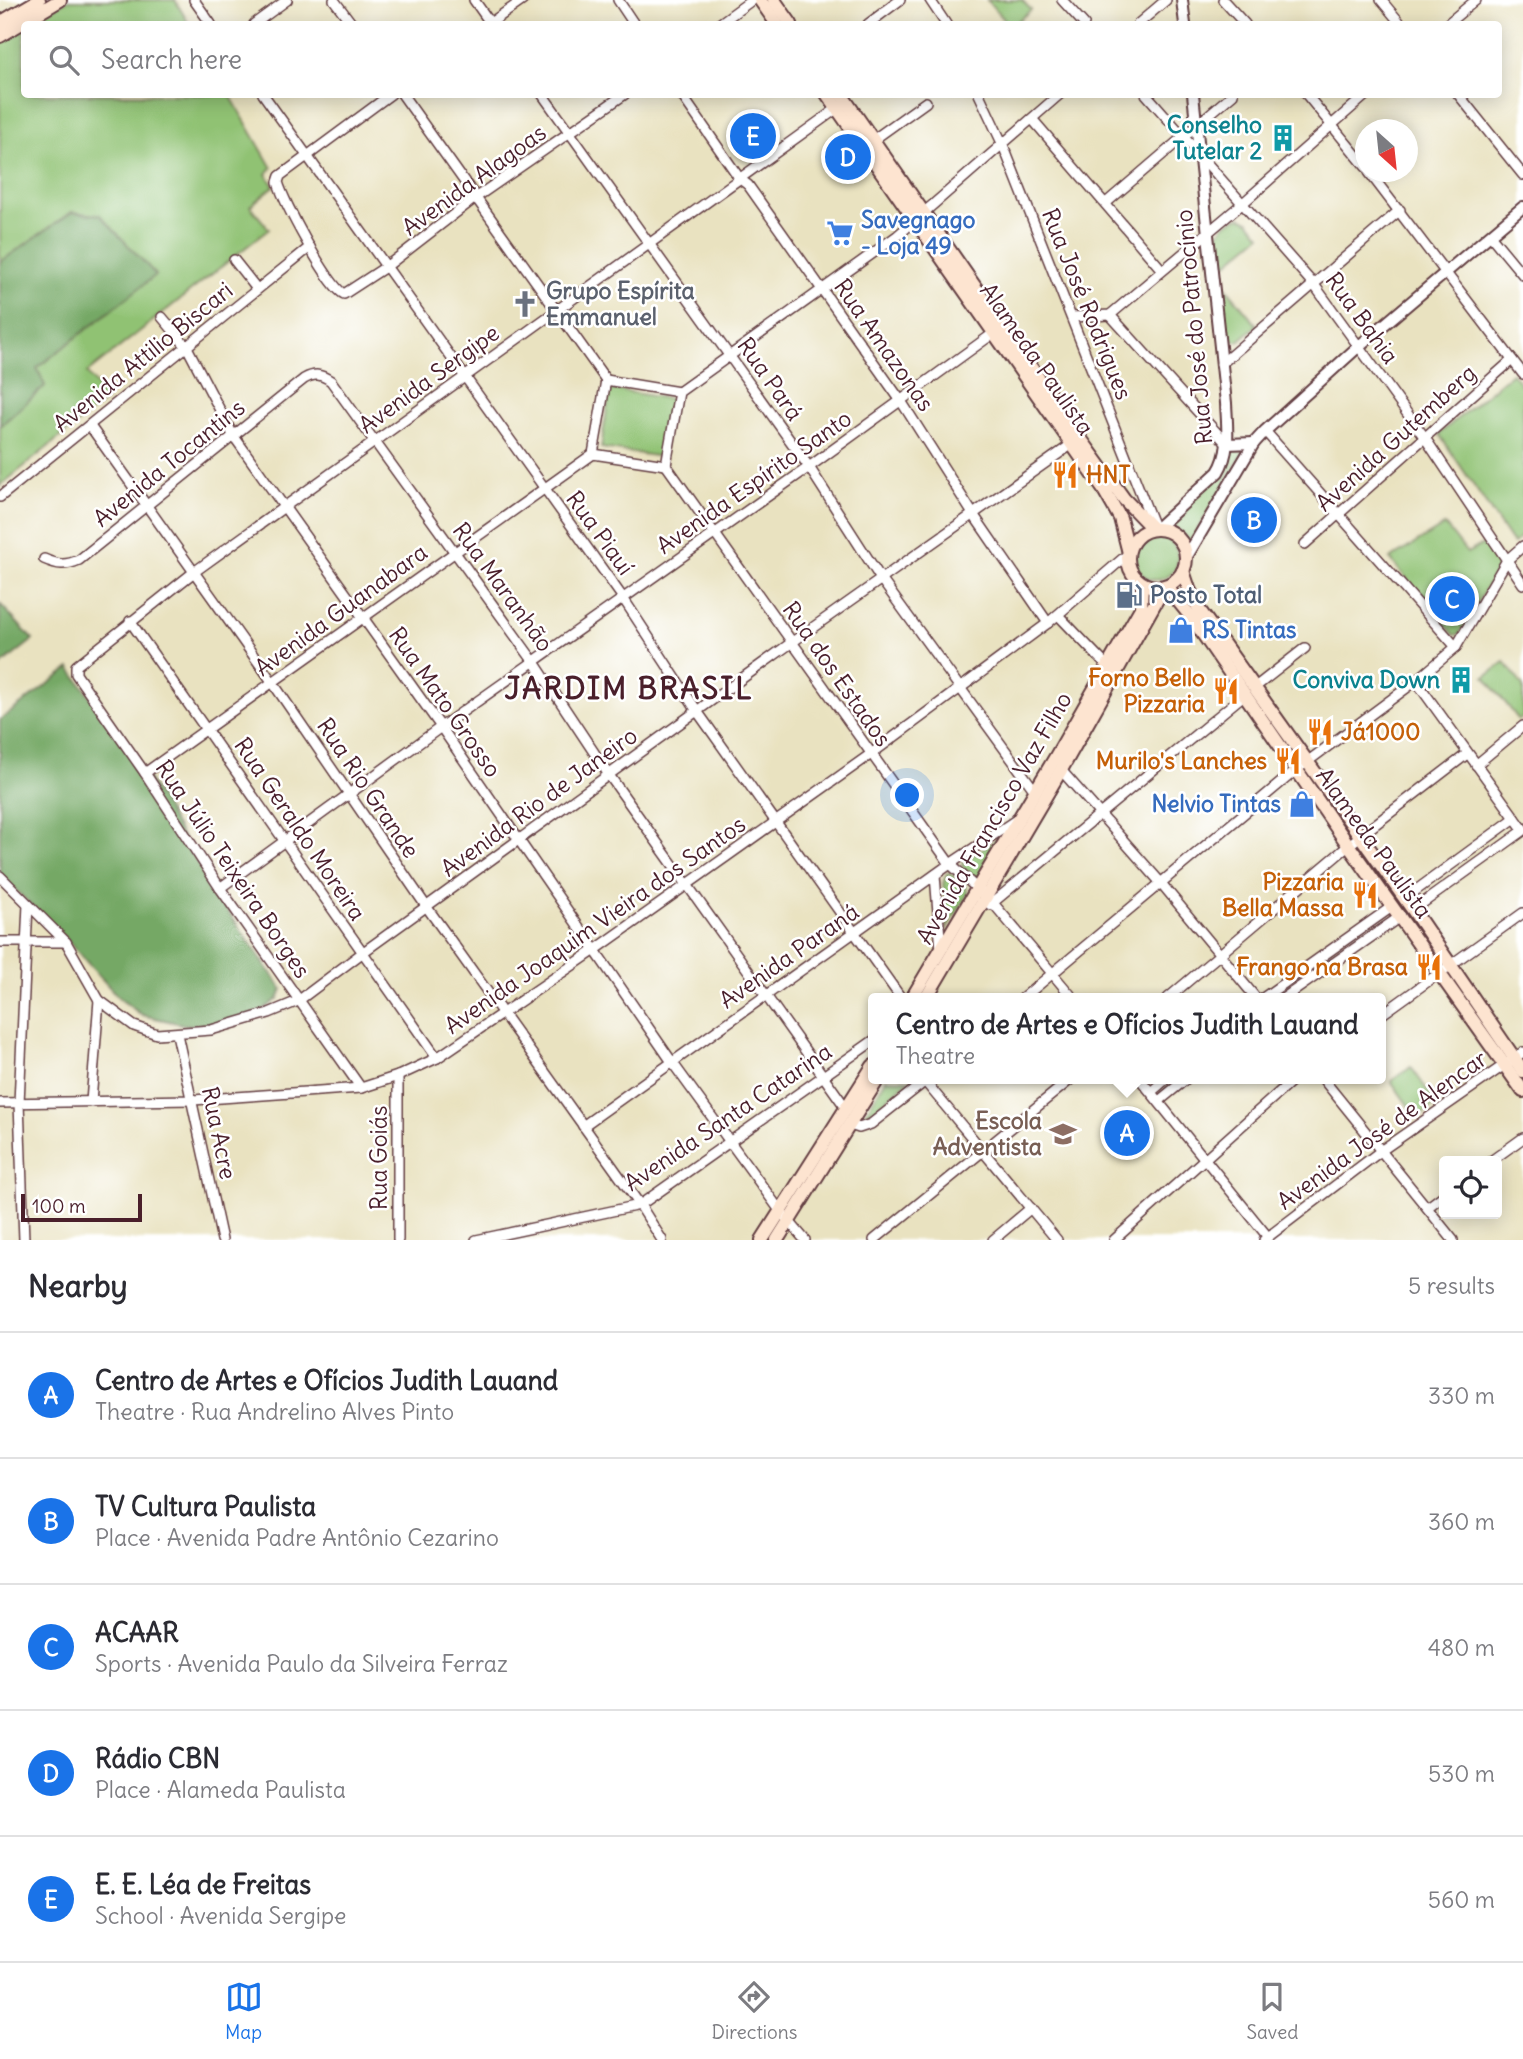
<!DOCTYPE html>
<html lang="en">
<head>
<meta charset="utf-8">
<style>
  body { margin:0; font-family:Delius,sans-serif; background:#f2f2f3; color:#2b2b33 }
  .controls { position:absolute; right:21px; bottom:21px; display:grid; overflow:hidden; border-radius:7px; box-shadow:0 4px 18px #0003 }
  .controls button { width:63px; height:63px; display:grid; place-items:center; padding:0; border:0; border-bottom:2px solid #e1e1e2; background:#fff; color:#2b2b33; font:35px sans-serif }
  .compass { position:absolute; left:1355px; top:119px; width:63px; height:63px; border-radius:50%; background:#fff; box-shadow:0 4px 18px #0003; rotate:153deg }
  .scale { position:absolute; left:21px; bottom:18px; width:121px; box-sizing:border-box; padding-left:7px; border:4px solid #4a1f2b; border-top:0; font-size:19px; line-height:24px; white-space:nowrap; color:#4a1f2b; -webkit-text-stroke:5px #fff; paint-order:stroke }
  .you { position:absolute; left:908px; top:796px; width:24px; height:24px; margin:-18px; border:5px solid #fff; border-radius:50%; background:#1a73e8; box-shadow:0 0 0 10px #1a73e833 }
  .badge { display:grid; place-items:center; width:46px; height:46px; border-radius:50%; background:#1a73e8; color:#fff; font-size:23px; font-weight:700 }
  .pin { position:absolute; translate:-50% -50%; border:4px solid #fff; box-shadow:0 2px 7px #0006 }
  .popup { position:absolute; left:868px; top:993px; width:518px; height:91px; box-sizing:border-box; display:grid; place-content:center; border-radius:7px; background:#fff; filter:drop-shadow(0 2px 5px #0005); font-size:23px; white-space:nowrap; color:#7c7c81 }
  .popup b { font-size:26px; color:#2b2b33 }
  .popup::after { content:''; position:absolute; left:50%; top:100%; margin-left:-14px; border:14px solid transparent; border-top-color:#fff }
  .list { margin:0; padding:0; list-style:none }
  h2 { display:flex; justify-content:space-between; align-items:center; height:91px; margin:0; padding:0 28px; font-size:30px }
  h2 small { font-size:23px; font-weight:400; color:#7c7c81 }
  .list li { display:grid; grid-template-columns:46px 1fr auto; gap:21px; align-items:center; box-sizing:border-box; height:126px; padding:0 28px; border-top:2px solid #e1e1e2 }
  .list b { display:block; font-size:26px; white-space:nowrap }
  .list p { margin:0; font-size:23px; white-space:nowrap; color:#7c7c81 }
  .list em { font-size:23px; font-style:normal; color:#7c7c81 }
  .icon { flex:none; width:38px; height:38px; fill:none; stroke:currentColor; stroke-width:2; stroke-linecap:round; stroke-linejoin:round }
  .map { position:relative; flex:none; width:1523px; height:1240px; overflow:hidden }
  .search { position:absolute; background:#fff; box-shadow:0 4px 18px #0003; left:21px; right:21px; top:21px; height:77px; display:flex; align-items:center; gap:18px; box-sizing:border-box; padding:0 24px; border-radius:7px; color:#7c7c81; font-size:26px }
  .sheet { height:721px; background:#fff }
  nav { display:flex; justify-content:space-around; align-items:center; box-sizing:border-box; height:98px; border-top:2px solid #e1e1e2; background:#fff; font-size:19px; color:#7c7c81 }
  nav a { display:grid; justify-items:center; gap:4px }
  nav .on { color:#1a73e8 }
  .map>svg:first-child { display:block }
</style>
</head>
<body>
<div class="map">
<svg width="1523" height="1240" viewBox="0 0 1523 1240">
  <rect width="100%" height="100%" fill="#fff"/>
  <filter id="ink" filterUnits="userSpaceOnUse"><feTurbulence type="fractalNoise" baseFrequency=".0143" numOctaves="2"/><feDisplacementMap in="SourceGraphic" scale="14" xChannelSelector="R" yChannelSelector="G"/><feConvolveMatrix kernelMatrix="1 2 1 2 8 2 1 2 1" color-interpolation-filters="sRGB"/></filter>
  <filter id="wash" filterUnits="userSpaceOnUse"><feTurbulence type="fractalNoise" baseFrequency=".00686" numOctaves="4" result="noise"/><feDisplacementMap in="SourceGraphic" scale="28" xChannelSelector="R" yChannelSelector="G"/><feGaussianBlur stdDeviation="1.57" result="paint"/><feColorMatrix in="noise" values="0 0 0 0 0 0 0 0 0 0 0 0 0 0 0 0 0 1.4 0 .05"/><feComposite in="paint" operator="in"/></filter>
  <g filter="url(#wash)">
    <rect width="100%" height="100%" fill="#e9e2c0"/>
    <!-- green -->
    <g fill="#90c273" stroke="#6d704f" stroke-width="2">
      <path d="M68 0H175L189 24H27Z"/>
      <path d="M987 0H1022L1031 10 1014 24H1008Z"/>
      <path d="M24 26V94L230 95 272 168 266 174 274 186 250 206 269 229 87 373 107 399 0 486V426L45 386 37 368 155 275 72 212 0 262V41Z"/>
      <path d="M1241 217 1249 221 1261 235 1219 270C1216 246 1211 225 1241 217Z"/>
      <path d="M1219 279 1257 325 1239 341H1232L1225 333Z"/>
      <path d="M1512 373 1523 387V535L1513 544 1439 434Z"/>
      <path d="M610 389 671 399 662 457 601 448Z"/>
      <path d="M1236 449 1244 452 1189 544 1179 530 1165 524 1231 451Z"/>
      <path d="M1445 525 1467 553 1489 541 1500 558V564L1459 634 1454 635 1390 559Z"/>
      <circle cx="1156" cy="558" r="22"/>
      <path d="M1505 662 1523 686V717L1519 720 1485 677Z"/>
      <path d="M996 839 1000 840 977 881H974L963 870V862Z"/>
      <path d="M947 873H950L966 887 968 894 947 929 943 883Z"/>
      <path d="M1411 1067 1437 1104 1417 1118 1391 1081Z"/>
      <path d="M886 1079 910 1080 865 1118 864 1115Z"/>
    </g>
    <!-- forest -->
    <g fill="#74a865" stroke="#5f6448" stroke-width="2">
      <path d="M72 212 100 215 156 275 37 368 45 386 0 426V262Z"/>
      <path d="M0 604 33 640 0 666Z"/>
      <path d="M70 668 145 773 215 893 282 989 278 999 258 1013 214 1024 186 1025 142 1015 120 999 68 941 0 875V720Z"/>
    </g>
  </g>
  <g filter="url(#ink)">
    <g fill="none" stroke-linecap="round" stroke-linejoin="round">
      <defs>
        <g id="minor">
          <path d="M194 0 211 24"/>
          <path d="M334 0 352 24"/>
          <path d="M474 0 491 24"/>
          <path d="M618 0 634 24"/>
          <path d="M930 0 946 24"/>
          <path d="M1062 0 1084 24"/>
          <path d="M1223 0 1245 24"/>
          <path d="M1381 0 1401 24"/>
          <path d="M254 24 287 0"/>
          <path d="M489 24 523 0"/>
          <path d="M719 24 752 0"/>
          <path d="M868 24 900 0"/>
          <path d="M1138 24 1166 0"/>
          <path d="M1447 24 1476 0"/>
          <path d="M263 94 623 598 697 711 901 998"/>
          <path d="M391 94 280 176 278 182C283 201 329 288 344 294L387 266 475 198 625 94"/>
          <path d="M402 94 606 380"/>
          <path d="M542 94 809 467 881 579 1035 791"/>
          <path d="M681 94 740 179 748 185 901 401 973 514 1048 623"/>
          <path d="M979 94 1003 145 1154 527"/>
          <path d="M1146 94 1315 286 1425 438 1523 584"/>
          <path d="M1306 94 1366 167"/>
          <path d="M1458 94 1523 175"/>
          <path d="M1033 120 1162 270"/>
          <path d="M873 140 926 102"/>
          <path d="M1369 172 1523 374"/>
          <path d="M1106 203 1233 94"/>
          <path d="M1490 235 1523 275"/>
          <path d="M234 260 257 289"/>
          <path d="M1110 315 1227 444"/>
          <path d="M162 317 187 347 233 435 441 727 672 1062 781 1212 805 1240"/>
          <path d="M1072 317 1110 315 1243 203 1367 94"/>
          <path d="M1221 364 1400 210"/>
          <path d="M90 426 273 683 426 906 640 1205 662 1240"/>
          <path d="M1265 431 1456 647"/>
          <path d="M593 454 606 380 679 392"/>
          <path d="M666 465 950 864 993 903 1073 998"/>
          <path d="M666 465 679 392 897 236 1060 94"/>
          <path d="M0 497 310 247"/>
          <path d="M1305 544 1512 360"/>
          <path d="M44 559C58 565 65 566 79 560L304 379C315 373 321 374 331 381L534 662 609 775 846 1108"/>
          <path d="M1058 615 1108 667"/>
          <path d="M130 621 437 1058"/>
          <path d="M1416 681 1523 829"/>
          <path d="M1254 688 1305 648"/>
          <path d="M1476 765 1523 726"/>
          <path d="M1061 770 1161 883 1256 998"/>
          <path d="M145 773 593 454 666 465"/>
          <path d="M935 875 941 950"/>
          <path d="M0 876 66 942 99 1000 134 1026 157 1034 211 1030 269 1013 298 1001 362 953 791 643 1075 442"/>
          <path d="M220 888 441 727 809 467 998 330"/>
          <path d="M1404 899 1515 818"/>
          <path d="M990 905 1245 694"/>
          <path d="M1413 910 1523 831"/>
          <path d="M0 942H66"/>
          <path d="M1023 998 1296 770 1416 681 1456 647 1507 560 1523 546"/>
          <path d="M1168 998 1360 836 1467 754"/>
          <path d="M1263 998 1393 906"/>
          <path d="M1284 998 1401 916"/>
          <path d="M1381 1015 1523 913"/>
          <path d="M177 1034 222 1240"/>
          <path d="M923 1079 1057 1240"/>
          <path d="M1140 1079 1268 1237"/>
          <path d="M1323 1079 1453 1240"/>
          <path d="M361 1088 220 888 145 773 76 674V666L194 572 839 107"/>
          <path d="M1151 1092 1166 1079"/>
          <path d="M1159 1101 1186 1079"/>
          <path d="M91 1102 99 1000"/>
          <path d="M0 1103 193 1100 361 1088 398 1076 437 1058 595 950 871 754 1048 623 1127 555"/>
          <path d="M850 1125 859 1128 871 1124 928 1079"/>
          <path d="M583 1126 950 864 1016 820"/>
          <path d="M1491 1161 1523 1138"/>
          <path d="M1428 1207 1444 1195"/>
          <path d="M24 1240 19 1103 28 904"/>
          <path d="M398 1240V1076"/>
          <path d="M476 1240 640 1205 873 1041"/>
          <path d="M874 1240 1071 1079"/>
          <path d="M993 1240 1031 1208"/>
          <path d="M1114 1240 1294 1079"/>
          <path d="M1264 1240 1382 1150 1523 1052"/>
        </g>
        <g id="tertiary">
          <path d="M1182 0 1185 24"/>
          <path d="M1227 444 1254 443"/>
          <path d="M1157 528 1218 472C1231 451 1227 427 1226 403L1193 94"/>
          <path d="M1186 558 1254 443 1265 431 1359 346 1523 207"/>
        </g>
        <g id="secondary">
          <path d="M760 0 777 24"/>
          <path d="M774 0 791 24"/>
          <path d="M0 23 39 0"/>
          <path d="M0 36 60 0"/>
          <path d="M827 94 1104 490 1120 518 1128 549"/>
          <path d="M841 94 1080 438 1124 499 1153 529"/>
          <circle cx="1157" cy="558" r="29"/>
          <path d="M1183 571 1189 589 1200 611 1413 910 1523 1071"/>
          <path d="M1166 586 1192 618 1349 846 1523 1091"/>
          <path d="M912 998 1055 758 1141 608 1142 584"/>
          <path d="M926 998 1061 770 1164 587"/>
          <path d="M762 1240 873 1066"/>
          <path d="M777 1240 878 1079"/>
        </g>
      </defs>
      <!-- minor casing -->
      <use href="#minor" stroke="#623c41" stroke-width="12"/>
      <!-- tertiary casing -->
      <use href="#tertiary" stroke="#623c41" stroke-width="14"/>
      <!-- secondary casing -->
      <use href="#secondary" stroke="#623c41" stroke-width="16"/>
      <!-- minor -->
      <use href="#minor" stroke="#fff" stroke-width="9"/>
      <!-- tertiary -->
      <use href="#tertiary" stroke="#fff" stroke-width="10"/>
      <!-- secondary -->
      <use href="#secondary" stroke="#fde4d0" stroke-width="12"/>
    </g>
  </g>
  <!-- icons -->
  <defs>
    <symbol id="building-bare" viewBox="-9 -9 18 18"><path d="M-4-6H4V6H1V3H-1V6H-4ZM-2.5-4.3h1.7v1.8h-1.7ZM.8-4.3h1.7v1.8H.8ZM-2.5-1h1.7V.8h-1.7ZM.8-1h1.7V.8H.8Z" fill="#0f9aa8" stroke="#fff" stroke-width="2.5" paint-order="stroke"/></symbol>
    <symbol id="supermarket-bare" viewBox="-9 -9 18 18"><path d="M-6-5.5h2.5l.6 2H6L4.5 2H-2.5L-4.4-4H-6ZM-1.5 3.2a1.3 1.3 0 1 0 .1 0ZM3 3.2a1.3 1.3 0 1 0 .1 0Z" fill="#3f7fe0" stroke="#fff" stroke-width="2.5" paint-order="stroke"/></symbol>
    <symbol id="church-bare" viewBox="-9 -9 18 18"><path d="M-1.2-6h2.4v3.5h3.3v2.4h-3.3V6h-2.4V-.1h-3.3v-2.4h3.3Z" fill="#6b7280" stroke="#fff" stroke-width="2.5" paint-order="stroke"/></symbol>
    <symbol id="restaurant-bare" viewBox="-9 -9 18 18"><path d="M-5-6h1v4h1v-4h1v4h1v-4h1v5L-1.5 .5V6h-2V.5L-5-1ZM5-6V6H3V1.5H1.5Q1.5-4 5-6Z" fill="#e8710a" stroke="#fff" stroke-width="2.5" paint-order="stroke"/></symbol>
    <symbol id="fuel-bare" viewBox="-9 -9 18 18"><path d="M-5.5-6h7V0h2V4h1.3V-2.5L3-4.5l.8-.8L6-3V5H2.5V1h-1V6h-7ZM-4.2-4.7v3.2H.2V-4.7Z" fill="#5c6f8a" stroke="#fff" stroke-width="2.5" paint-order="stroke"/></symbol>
    <symbol id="shop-bare" viewBox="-9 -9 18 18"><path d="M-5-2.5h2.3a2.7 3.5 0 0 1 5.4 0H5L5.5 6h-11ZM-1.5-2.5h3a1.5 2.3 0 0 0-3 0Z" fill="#3f7fe0" stroke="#fff" stroke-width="2.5" paint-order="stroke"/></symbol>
    <symbol id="school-bare" viewBox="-9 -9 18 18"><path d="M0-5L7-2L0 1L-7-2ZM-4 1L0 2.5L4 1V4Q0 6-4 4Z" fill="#8d6e63" stroke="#fff" stroke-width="2.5" paint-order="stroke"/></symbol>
  </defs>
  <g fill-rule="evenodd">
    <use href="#building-bare" x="1264" y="119" width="38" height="38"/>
    <use href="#supermarket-bare" x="821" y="214" width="38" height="38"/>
    <use href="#church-bare" x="506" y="285" width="38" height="38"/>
    <use href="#restaurant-bare" x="1046" y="456" width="38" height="38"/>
    <use href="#fuel-bare" x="1110" y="576" width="38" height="38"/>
    <use href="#shop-bare" x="1162" y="611" width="38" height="38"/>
    <use href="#building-bare" x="1442" y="661" width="38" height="38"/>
    <use href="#restaurant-bare" x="1207" y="672" width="38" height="38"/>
    <use href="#restaurant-bare" x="1301" y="713" width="38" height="38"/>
    <use href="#restaurant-bare" x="1269" y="742" width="38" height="38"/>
    <use href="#shop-bare" x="1283" y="785" width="38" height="38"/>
    <use href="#restaurant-bare" x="1346" y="876" width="38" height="38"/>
    <use href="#restaurant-bare" x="1410" y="948" width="38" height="38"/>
    <use href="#school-bare" x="1044" y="1115" width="38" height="38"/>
  </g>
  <g text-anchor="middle" stroke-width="5" stroke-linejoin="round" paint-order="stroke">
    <!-- culture labels -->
    <g font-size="23" font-weight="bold" fill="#0d838f" stroke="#fff" text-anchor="end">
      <text x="1262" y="133">Conselho<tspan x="1262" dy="26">Tutelar 2</tspan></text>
      <text x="1440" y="688">Conviva Down</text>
    </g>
    <!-- street labels -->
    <g font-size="23" fill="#4a1f2b" stroke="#fff">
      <text transform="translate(474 180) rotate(-36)" y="8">Avenida Alagoas</text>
      <text transform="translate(1087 304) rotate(68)" y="8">Rua José Rodrigues</text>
      <text transform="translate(1362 318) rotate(54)" y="8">Rua Bahia</text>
      <text transform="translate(1194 327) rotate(-95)" y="8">Rua José do Patrocínio</text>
      <text transform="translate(884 345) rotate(55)" y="8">Rua Amazonas</text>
      <text transform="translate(143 357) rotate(-39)" y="8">Avenida Attilio Biscari</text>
      <text transform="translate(1037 359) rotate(55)" y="8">Alameda Paulista</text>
      <text transform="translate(429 379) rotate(-36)" y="8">Avenida Sergipe</text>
      <text transform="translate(770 379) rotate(55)" y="8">Rua Pará</text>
      <text transform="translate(1396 438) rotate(-42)" y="8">Avenida Gutemberg</text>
      <text transform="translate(169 463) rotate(-39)" y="8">Avenida Tocantins</text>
      <text transform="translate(754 482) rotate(-35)" y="8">Avenida Espírito Santo</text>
      <text transform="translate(600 533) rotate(54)" y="8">Rua Piauí</text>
      <text transform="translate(503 587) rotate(54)" y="8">Rua Maranhão</text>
      <text transform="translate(341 610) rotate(-36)" y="8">Avenida Guanabara</text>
      <text transform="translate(837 674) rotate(55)" y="8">Rua dos Estados</text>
      <text transform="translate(445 702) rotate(55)" y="8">Rua Mato Grosso</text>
      <text transform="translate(368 788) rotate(56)" y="8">Rua Rio Grande</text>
      <text transform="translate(539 802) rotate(-36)" y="8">Avenida Rio de Janeiro</text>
      <text transform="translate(994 818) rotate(-60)" y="8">Avenida Francisco Vaz Filho</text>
      <text transform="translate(300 829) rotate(56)" y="8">Rua Geraldo Moreira</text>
      <text transform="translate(1374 843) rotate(54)" y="8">Alameda Paulista</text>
      <text transform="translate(233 869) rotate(56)" y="8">Rua Júlio Teixeira Borges</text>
      <text transform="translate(595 925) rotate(-35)" y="8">Avenida Joaquim Vieira dos Santos</text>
      <text transform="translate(789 956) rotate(-35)" y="8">Avenida Paraná</text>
      <text transform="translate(728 1117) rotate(-34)" y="8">Avenida Santa Catarina</text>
      <text transform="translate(1382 1130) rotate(-36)" y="8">Avenida José de Alencar</text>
      <text transform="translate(219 1133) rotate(78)" y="8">Rua Acre</text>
      <text transform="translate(379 1158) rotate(-90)" y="8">Rua Goiás</text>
    </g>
    <!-- shop labels -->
    <g font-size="23" font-weight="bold" fill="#366cbe" stroke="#fff" text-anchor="start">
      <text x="861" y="228">Savegnago<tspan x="861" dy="26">- Loja 49</tspan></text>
      <text x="1202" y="638">RS Tintas</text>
      <text x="1281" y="812" text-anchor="end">Nelvio Tintas</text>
    </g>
    <!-- worship labels -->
    <g font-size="23" font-weight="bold" fill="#5b616d" stroke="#fff" text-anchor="start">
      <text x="546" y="299">Grupo Espírita<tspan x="546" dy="26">Emmanuel</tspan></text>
    </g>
    <!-- food labels -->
    <g font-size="23" font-weight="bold" fill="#c56008" stroke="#fff" text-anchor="end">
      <text x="1086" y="483" text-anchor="start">HNT</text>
      <text x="1205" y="686">Forno Bello<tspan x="1205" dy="26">Pizzaria</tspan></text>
      <text x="1341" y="740" text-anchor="start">Já1000</text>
      <text x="1267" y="769">Murilo's Lanches</text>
      <text x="1344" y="890">Pizzaria<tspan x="1344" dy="26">Bella Massa</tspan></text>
      <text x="1408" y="975">Frango na Brasa</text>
    </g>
    <!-- service labels -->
    <g font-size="23" font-weight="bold" fill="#4e5e75" stroke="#fff" text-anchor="start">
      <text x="1150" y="603">Posto Total</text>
    </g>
    <!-- education labels -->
    <g font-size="23" font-weight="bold" fill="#785e54" stroke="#fff" text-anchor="end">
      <text x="1042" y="1129">Escola<tspan x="1042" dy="26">Adventista</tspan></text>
    </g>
    <!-- district labels -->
    <g font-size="30" font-weight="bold" letter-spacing="2" fill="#4a1f2b" stroke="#fff">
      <text x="629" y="699">JARDIM BRASIL</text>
    </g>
  </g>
</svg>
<div class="controls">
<button><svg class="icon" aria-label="locate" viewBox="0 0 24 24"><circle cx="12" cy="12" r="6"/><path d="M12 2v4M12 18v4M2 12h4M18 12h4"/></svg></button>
</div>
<svg class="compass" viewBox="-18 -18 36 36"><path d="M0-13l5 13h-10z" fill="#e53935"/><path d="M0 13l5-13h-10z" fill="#7c7c81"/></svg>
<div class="scale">100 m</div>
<div class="you"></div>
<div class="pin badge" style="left:1127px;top:1133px">A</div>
<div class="popup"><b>Centro de Artes e Ofícios Judith Lauand</b>Theatre</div>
<div class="pin badge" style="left:1254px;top:520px">B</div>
<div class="pin badge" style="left:1452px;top:599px">C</div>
<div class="pin badge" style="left:848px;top:157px">D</div>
<div class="pin badge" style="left:753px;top:136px">E</div>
<div class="search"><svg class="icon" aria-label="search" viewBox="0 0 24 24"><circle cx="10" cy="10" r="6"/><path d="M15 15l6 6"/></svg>Search here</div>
</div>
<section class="sheet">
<h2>Nearby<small>5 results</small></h2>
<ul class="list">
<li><span class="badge">A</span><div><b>Centro de Artes e Ofícios Judith Lauand</b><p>Theatre · Rua Andrelino Alves Pinto</p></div><em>330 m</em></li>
<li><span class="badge">B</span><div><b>TV Cultura Paulista</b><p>Place · Avenida Padre Antônio Cezarino</p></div><em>360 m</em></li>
<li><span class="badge">C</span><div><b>ACAAR</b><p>Sports · Avenida Paulo da Silveira Ferraz</p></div><em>480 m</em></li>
<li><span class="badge">D</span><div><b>Rádio CBN</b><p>Place · Alameda Paulista</p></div><em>530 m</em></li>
<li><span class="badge">E</span><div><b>E. E. Léa de Freitas</b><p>School · Avenida Sergipe</p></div><em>560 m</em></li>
</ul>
</section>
<nav>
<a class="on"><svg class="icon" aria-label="map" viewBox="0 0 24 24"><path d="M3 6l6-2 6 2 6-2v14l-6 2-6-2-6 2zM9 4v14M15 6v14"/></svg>Map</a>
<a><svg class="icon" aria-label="directions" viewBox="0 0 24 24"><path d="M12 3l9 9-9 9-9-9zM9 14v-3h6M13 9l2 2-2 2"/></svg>Directions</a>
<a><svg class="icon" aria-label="saved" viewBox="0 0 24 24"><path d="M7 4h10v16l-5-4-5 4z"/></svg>Saved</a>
</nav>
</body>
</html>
